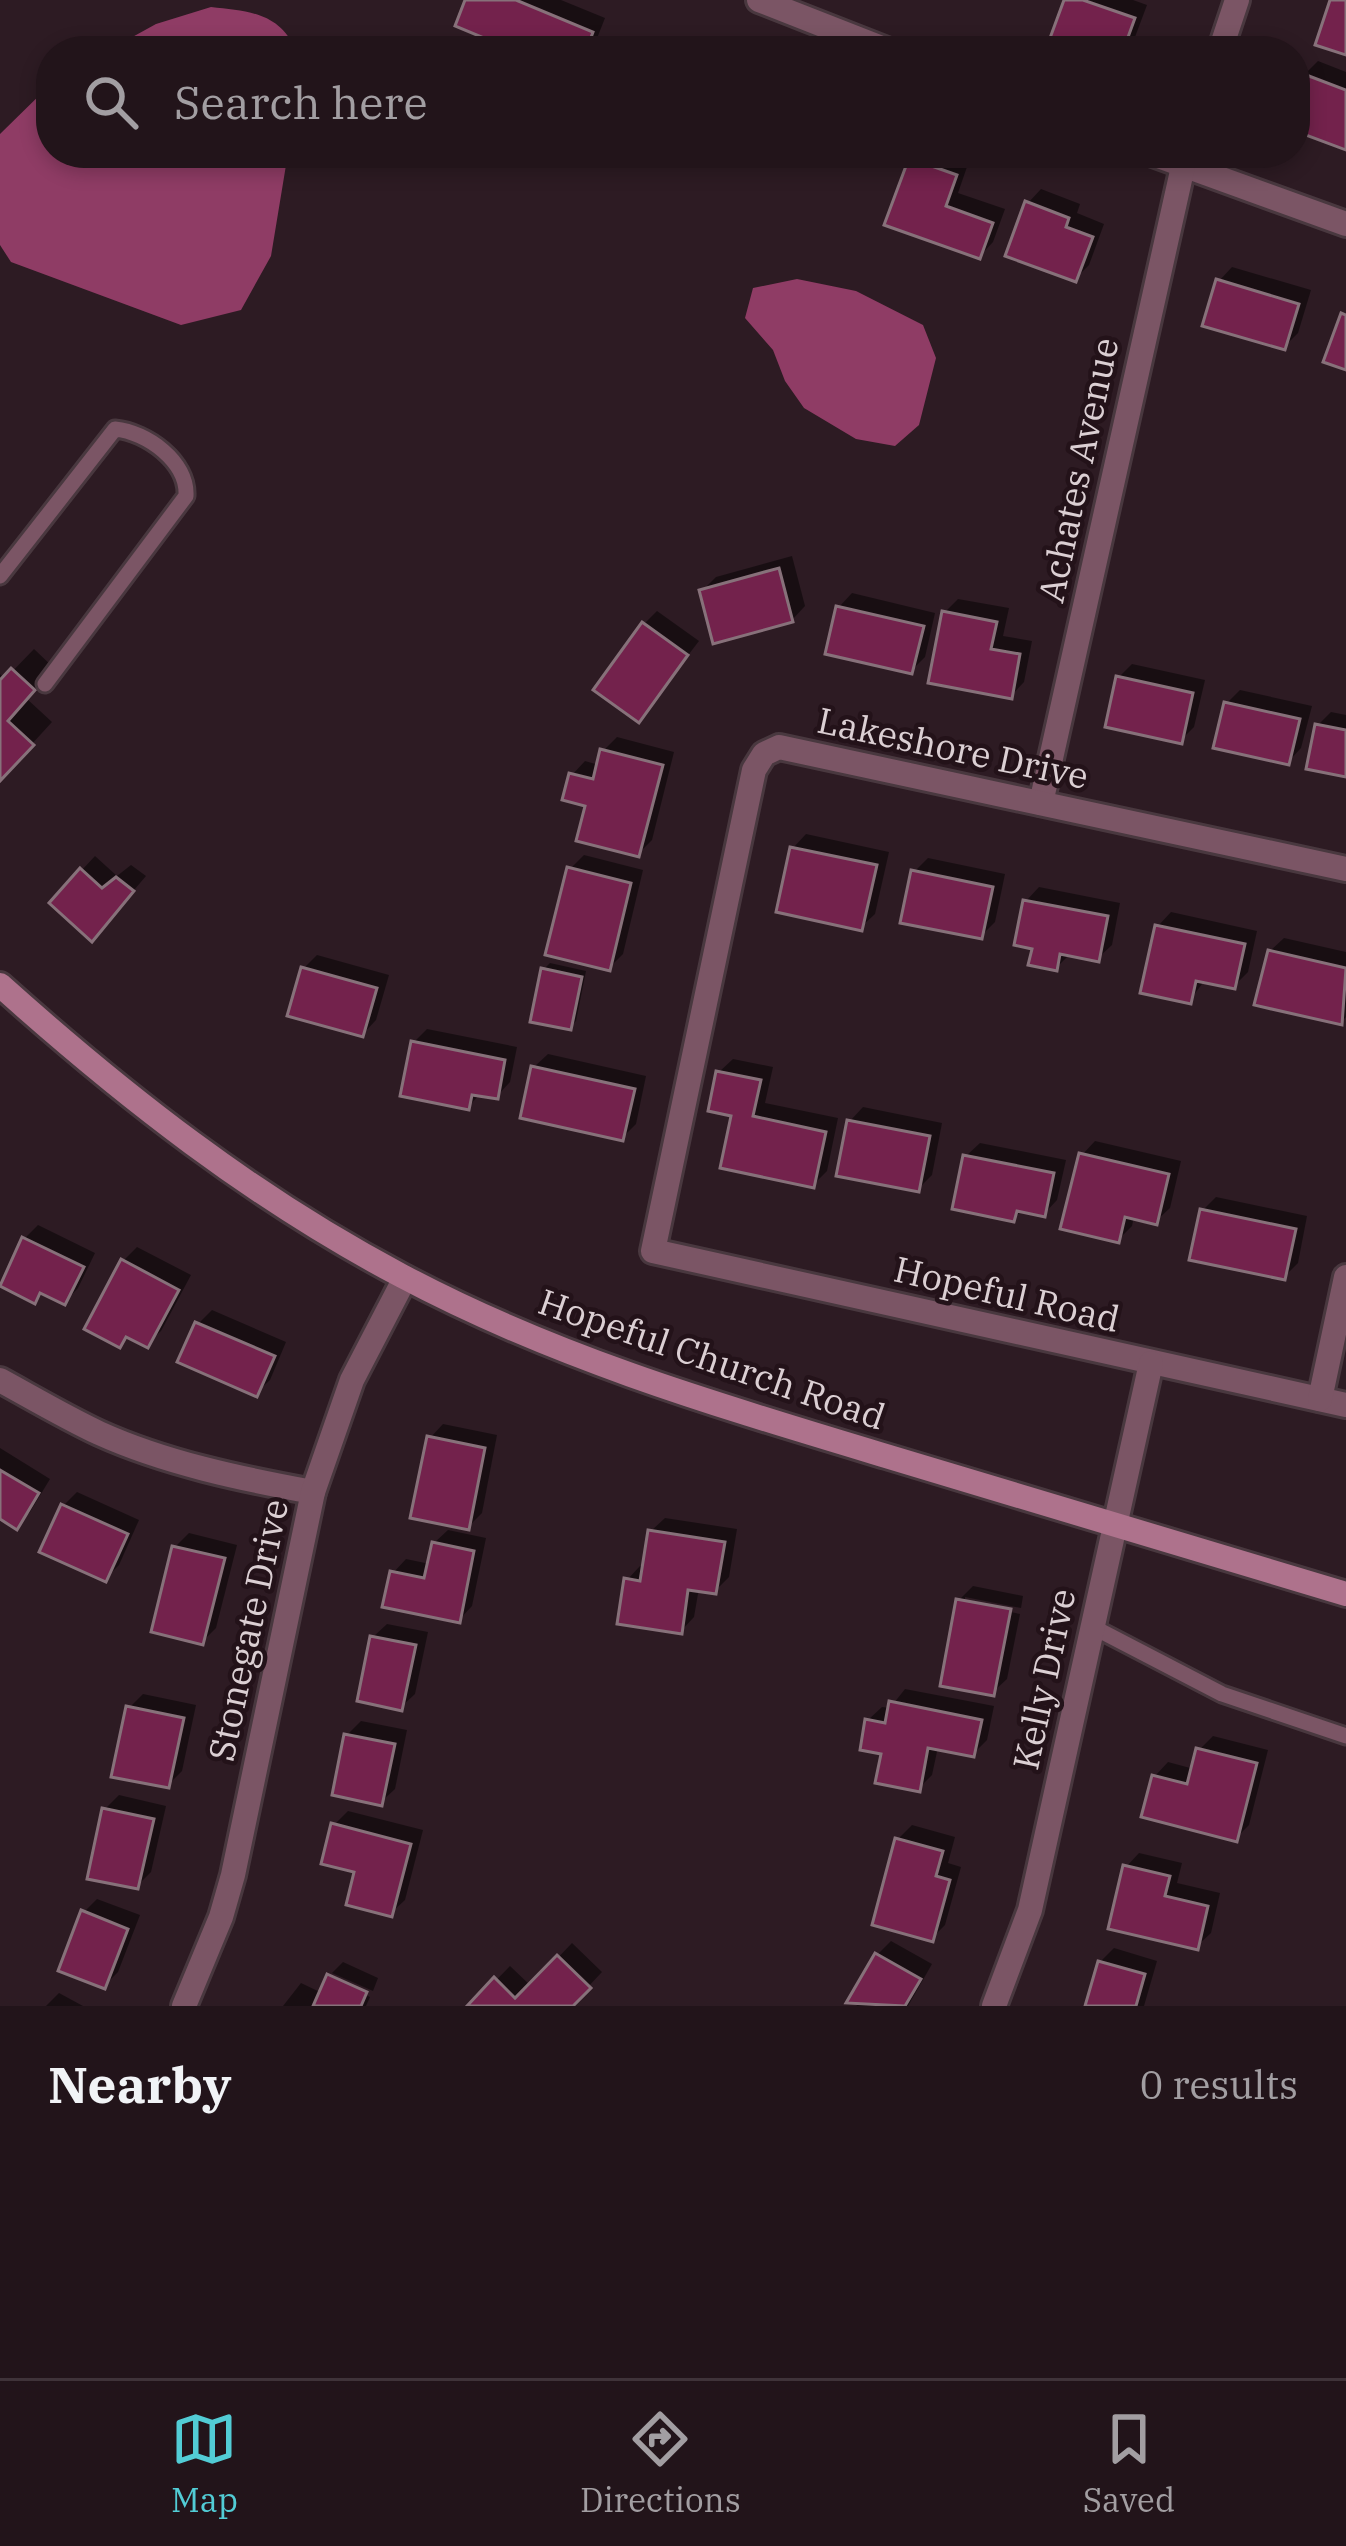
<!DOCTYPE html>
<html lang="en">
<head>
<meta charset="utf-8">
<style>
  body { margin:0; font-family:"IBM Plex Serif",serif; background:#2a1d23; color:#f1f3f6 }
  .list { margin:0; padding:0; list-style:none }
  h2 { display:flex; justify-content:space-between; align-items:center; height:156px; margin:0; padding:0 48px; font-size:51px }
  h2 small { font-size:39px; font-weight:400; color:#a29ea2 }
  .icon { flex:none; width:66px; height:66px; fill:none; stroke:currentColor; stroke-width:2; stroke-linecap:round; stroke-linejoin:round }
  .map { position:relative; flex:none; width:1346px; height:2006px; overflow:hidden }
  .search { position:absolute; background:#22141a; box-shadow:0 6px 18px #0003; left:36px; right:36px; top:36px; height:132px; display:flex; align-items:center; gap:30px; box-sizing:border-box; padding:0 42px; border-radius:48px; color:#a29ea2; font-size:45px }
  .sheet { height:372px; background:#22141a }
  nav { display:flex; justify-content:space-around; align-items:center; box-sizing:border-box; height:168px; border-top:3px solid #3f3339; background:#22141a; font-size:33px; color:#a29ea2 }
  nav a { display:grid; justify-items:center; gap:6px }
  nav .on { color:#52ccd5 }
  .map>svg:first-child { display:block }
</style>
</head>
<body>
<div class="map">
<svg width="1346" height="2006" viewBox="0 0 1346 2006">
  <rect width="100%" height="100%" fill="#2d1b23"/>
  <!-- water -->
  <g fill="#8f3c65">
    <path d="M211 7C247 11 280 12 296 51H107L156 24Z"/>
    <path d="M51 84V153H288L271 256 241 310 181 325 11 262 0 245V134Z"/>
    <path d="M797 279 856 291 923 325 936 358 919 425 895 446 856 439 804 408 785 381 773 350 745 318 753 288Z"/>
  </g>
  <!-- shadow -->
  <g fill="#0007">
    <path d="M469 0H561L605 18 592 51H523Z"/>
    <path d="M1067 0H1133L1147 5 1132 45 1126 51H1097Z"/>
    <path d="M1318 61 1346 72V147L1295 128V100L1304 75Z"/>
    <path d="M918 153H945L969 161 958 193 1005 209 993 242 980 256 911 160Z"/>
    <path d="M1041 189 1080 204 1077 213 1104 224 1089 265 1075 279 1028 203Z"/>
    <path d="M1232 267 1311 290 1298 333 1284 347 1219 281Z"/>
    <path d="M792 556 805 606 792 620 702 591 716 577Z"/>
    <path d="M852 593 935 613 925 657 911 671 839 607Z"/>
    <path d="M958 599 1009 608 1003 636 1032 641 1024 682 1011 696 945 612Z"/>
    <path d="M657 611 699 641 639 719 644 624Z"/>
    <path d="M34 649 54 668 26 698 52 722 0 779V674L5 679Z"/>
    <path d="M1132 664 1205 680 1194 727 1181 740 1118 678Z"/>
    <path d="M1240 690 1312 706 1301 748 1288 762 1227 703Z"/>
    <path d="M1331 712 1346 715V774L1318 725Z"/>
    <path d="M617 737 674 752 652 840 638 854 589 804 572 775 585 761 599 765 603 751Z"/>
    <path d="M806 834 889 852 875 914 861 927 793 848Z"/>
    <path d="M584 855 643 870 623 954 609 968 570 869Z"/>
    <path d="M95 856 117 876 131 865 146 876 105 924 82 870Z"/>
    <path d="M928 858 1005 874 995 922 981 936 914 872Z"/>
    <path d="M1039 887 1120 903 1112 945 1098 958 1071 953 1056 968 1035 946 1026 901Z"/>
    <path d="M1171 912 1257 931 1248 972 1234 986 1205 980 1190 1000 1158 926Z"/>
    <path d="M1284 938 1346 952V1017L1341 1022 1270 951Z"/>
    <path d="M317 955 389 975 376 1020 363 1034 303 969Z"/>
    <path d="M550 963 586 971 576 1021 570 1027 544 969Z"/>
    <path d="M427 1029 517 1047 510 1082 497 1096 481 1093 468 1107 413 1043Z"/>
    <path d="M548 1054 646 1076 636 1124 622 1138 534 1067Z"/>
    <path d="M733 1059 773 1067 765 1103 838 1118 827 1171 813 1185 734 1113 719 1072Z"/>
    <path d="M863 1107 942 1123 932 1175 918 1189 850 1121Z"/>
    <path d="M1095 1141 1181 1161 1170 1208 1156 1221 1134 1216 1132 1226 1118 1240 1082 1155Z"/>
    <path d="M980 1143 1066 1160 1057 1200 1044 1214 1023 1210 1013 1219 966 1156Z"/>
    <path d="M1216 1197 1307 1216 1298 1263 1284 1277 1203 1210Z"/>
    <path d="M38 1225 95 1253 78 1288 65 1302 44 1291 34 1300 24 1239Z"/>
    <path d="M137 1247 191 1275 161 1331 147 1344 129 1335 119 1345 123 1261Z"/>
    <path d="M212 1310 286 1342 270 1380 256 1393 198 1324Z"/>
    <path d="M443 1424 497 1435 482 1513 468 1527 430 1438Z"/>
    <path d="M0 1448 50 1479 30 1512 16 1526 0 1516Z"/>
    <path d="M77 1492 139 1520 119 1565 105 1579 64 1505Z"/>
    <path d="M665 1518 737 1529 729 1577 715 1591 699 1588 694 1617 681 1631 627 1580 640 1566 645 1567 651 1531Z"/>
    <path d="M448 1530 486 1538 472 1606 459 1620 393 1573 406 1559 430 1564 434 1543Z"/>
    <path d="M189 1533 237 1545 216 1628 202 1642 175 1547Z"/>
    <path d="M973 1586 1023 1596 1021 1608 965 1597V1603L1020 1614 1007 1679 993 1692 959 1600Z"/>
    <path d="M387 1624 428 1632 415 1694 401 1707 373 1637Z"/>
    <path d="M905 1689 994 1706 987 1740 973 1754 938 1747 932 1775 919 1788 884 1752 868 1720 882 1707 890 1708Z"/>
    <path d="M143 1694 196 1705 182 1771 168 1785 129 1708Z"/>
    <path d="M361 1721 407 1730 395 1789 381 1802 347 1735Z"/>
    <path d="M1213 1736 1268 1750 1249 1825 1236 1838 1155 1776 1168 1762 1194 1769 1199 1750Z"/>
    <path d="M119 1795 166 1806 151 1872 137 1886 105 1809Z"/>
    <path d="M348 1811 423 1830 405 1900 391 1913 358 1870 334 1825Z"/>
    <path d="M912 1825 955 1837 948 1863 961 1867 945 1925 932 1938 898 1839Z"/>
    <path d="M1139 1853 1182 1863 1177 1883 1220 1893 1211 1933 1197 1946 1126 1867Z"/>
    <path d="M97 1899 140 1915 118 1972 104 1986 84 1912Z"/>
    <path d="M891 1941 932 1964 908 2006H858L850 2002 878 1954Z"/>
    <path d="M572 1943 602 1972 570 2006H471L510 1966 531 1986Z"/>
    <path d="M1114 1948 1157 1961 1144 2006H1088L1100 1962Z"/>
    <path d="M343 1962 378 1978 373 1991 332 1973Z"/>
    <path d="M331 1974V1979L370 1997 366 2006H283L301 1983 322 1993Z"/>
    <path d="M59 1993 83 2006H46Z"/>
  </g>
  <!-- building -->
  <g fill="#73224c" stroke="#87717a" stroke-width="3">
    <path d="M465 0H516L593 32 586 51H515L455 26Z"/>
    <path d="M1064 0H1083L1135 18 1123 51H1088L1050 38Z"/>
    <path d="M1330 0H1346V55L1315 45Z"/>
    <path d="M1301 73 1346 90V150L1295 131V91Z"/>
    <path d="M909 158 957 175 946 206 993 223 980 259 884 225Z"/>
    <path d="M1025 201 1069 218 1066 227 1093 237 1076 282 1005 256Z"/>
    <path d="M1216 279 1299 304 1285 350 1202 326Z"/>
    <path d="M1341 313 1346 315V370L1323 362Z"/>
    <path d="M779 568 793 622 713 644 699 590Z"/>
    <path d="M836 606 924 626 912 674 825 654Z"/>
    <path d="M942 611 997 622 991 649 1020 654 1012 699 928 683Z"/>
    <path d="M642 622 688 655 639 723 593 690Z"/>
    <path d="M11 668 35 690 8 721 34 745 0 781V680Z"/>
    <path d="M1116 676 1193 693 1182 744 1105 727Z"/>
    <path d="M1224 702 1300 719 1289 765 1213 748Z"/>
    <path d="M1315 724 1346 730V777L1306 769Z"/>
    <path d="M600 749 663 765 639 857 576 841 585 806 562 800 569 773 593 779Z"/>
    <path d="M790 847 877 865 862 931 776 912Z"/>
    <path d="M567 867 631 883 610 971 545 955Z"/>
    <path d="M80 868 102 888 116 877 134 891 92 942 49 903Z"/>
    <path d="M911 870 993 887 982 939 900 923Z"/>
    <path d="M1023 900 1108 916 1099 962 1060 954 1057 971 1028 965 1032 949 1014 945Z"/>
    <path d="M1155 925 1245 944 1235 989 1196 981 1191 1004 1140 993Z"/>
    <path d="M1268 950 1346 968 1342 1025 1254 1005Z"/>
    <path d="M301 967 377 988 363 1037 287 1016Z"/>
    <path d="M541 968 582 977 571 1030 530 1022Z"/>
    <path d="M411 1041 505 1060 498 1099 472 1095 469 1110 400 1096Z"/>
    <path d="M531 1066 635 1089 623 1141 520 1118Z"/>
    <path d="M716 1071 761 1080 753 1116 826 1132 814 1188 720 1168 731 1116 708 1111Z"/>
    <path d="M847 1120 930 1136 919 1192 836 1176Z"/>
    <path d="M1079 1153 1169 1174 1157 1225 1125 1217 1119 1243 1060 1229Z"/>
    <path d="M963 1155 1054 1173 1045 1217 1017 1211 1014 1222 952 1209Z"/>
    <path d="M1200 1209 1296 1229 1285 1280 1189 1260Z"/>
    <path d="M22 1237 84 1267 65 1305 40 1293 35 1304 0 1286Z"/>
    <path d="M121 1259 179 1290 148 1348 126 1337 120 1348 84 1329Z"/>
    <path d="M195 1322 275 1356 257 1397 177 1362Z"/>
    <path d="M427 1436 485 1448 469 1530 410 1518Z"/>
    <path d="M0 1470 39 1493 17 1530 0 1519Z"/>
    <path d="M61 1504 128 1534 106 1582 39 1552Z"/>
    <path d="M648 1530 725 1542 716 1594 688 1590 682 1634 617 1624 624 1578 640 1581Z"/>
    <path d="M432 1542 474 1551 460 1623 382 1607 390 1571 424 1578Z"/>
    <path d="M172 1546 225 1558 203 1645 151 1632Z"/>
    <path d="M956 1599 1011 1609 994 1696 940 1686Z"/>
    <path d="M370 1636 416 1645 402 1711 357 1701Z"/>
    <path d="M889 1701 982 1720 974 1757 928 1748 920 1792 875 1783 881 1754 860 1750 865 1719 885 1723Z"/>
    <path d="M126 1706 184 1718 169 1788 111 1777Z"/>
    <path d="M344 1734 395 1744 382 1806 332 1795Z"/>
    <path d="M1196 1748 1257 1763 1237 1842 1141 1817 1152 1775 1187 1784Z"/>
    <path d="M102 1808 154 1819 138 1889 87 1879Z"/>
    <path d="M331 1823 411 1844 392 1917 346 1905 354 1872 321 1864Z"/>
    <path d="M895 1838 943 1851 936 1876 950 1880 933 1942 872 1925Z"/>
    <path d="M1123 1865 1170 1876 1165 1896 1208 1906 1198 1950 1108 1929Z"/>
    <path d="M81 1910 128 1929 105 1989 58 1971Z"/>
    <path d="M875 1953 921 1979 905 2006 846 2003Z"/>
    <path d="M557 1955 591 1988 573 2006H467L494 1977 515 1998Z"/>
    <path d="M1098 1961 1145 1974 1136 2006H1085Z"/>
    <path d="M327 1974 367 1992 361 2006H313Z"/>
  </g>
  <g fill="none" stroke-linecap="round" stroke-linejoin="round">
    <defs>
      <g id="lane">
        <path d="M0 576 115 429C147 432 188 462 186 496L45 684"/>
        <path d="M1093 1627 1222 1694 1346 1736"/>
      </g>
      <g id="street">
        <path d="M759 0 889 51"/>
        <path d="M1220 51 1237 0"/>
        <path d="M1150 153 1346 224"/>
        <path d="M1041 803 1186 153"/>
        <path d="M1346 869 779 747 764 754 754 770 653 1251 1346 1405"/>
        <path d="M0 1380C33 1398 65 1417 99 1433 165 1463 242 1479 313 1492"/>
        <path d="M1320 1399 1346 1277"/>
        <path d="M184 2006 221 1917 233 1875 313 1492 352 1380 405 1278"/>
        <path d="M994 2006 1030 1910 1151 1363"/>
      </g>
      <path id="secondary" d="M0 985C125 1097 254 1198 402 1276 556 1358 720 1406 886 1456 1039 1502 1193 1548 1346 1594"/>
    </defs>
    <!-- lane casing -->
    <use href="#lane" stroke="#49383f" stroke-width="21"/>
    <!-- street casing -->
    <use href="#street" stroke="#49383f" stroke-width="30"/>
    <!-- secondary casing -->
    <use href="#secondary" stroke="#49383f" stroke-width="30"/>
    <!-- lane -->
    <use href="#lane" stroke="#7b5565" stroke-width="15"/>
    <!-- street -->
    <use href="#street" stroke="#7b5565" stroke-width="24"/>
    <!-- secondary -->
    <use href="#secondary" stroke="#ae728c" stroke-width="24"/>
  </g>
  <g text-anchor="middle" stroke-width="9" stroke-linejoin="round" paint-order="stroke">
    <!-- street labels -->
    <g font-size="36" fill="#dbcfd3" stroke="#231219">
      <text transform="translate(1078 470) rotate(-78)" y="13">Achates Avenue</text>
      <text transform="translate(953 748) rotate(12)" y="13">Lakeshore Drive</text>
      <text transform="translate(1007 1294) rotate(13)" y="13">Hopeful Road</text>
      <text transform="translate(712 1359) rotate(19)" y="13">Hopeful Church Road</text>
      <text transform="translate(248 1630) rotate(-78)" y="13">Stonegate Drive</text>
      <text transform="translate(1044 1679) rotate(-78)" y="13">Kelly Drive</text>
    </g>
  </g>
</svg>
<div class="search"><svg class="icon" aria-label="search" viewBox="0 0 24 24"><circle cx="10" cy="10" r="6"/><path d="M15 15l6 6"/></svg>Search here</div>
</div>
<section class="sheet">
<h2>Nearby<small>0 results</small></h2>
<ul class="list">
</ul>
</section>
<nav>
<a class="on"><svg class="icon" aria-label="map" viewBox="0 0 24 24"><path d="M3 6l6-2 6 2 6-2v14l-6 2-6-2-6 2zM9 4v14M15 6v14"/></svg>Map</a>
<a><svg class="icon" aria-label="directions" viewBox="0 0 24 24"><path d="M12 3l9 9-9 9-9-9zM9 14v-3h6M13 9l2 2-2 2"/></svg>Directions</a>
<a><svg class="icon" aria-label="saved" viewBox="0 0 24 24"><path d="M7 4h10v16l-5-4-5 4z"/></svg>Saved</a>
</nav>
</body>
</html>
